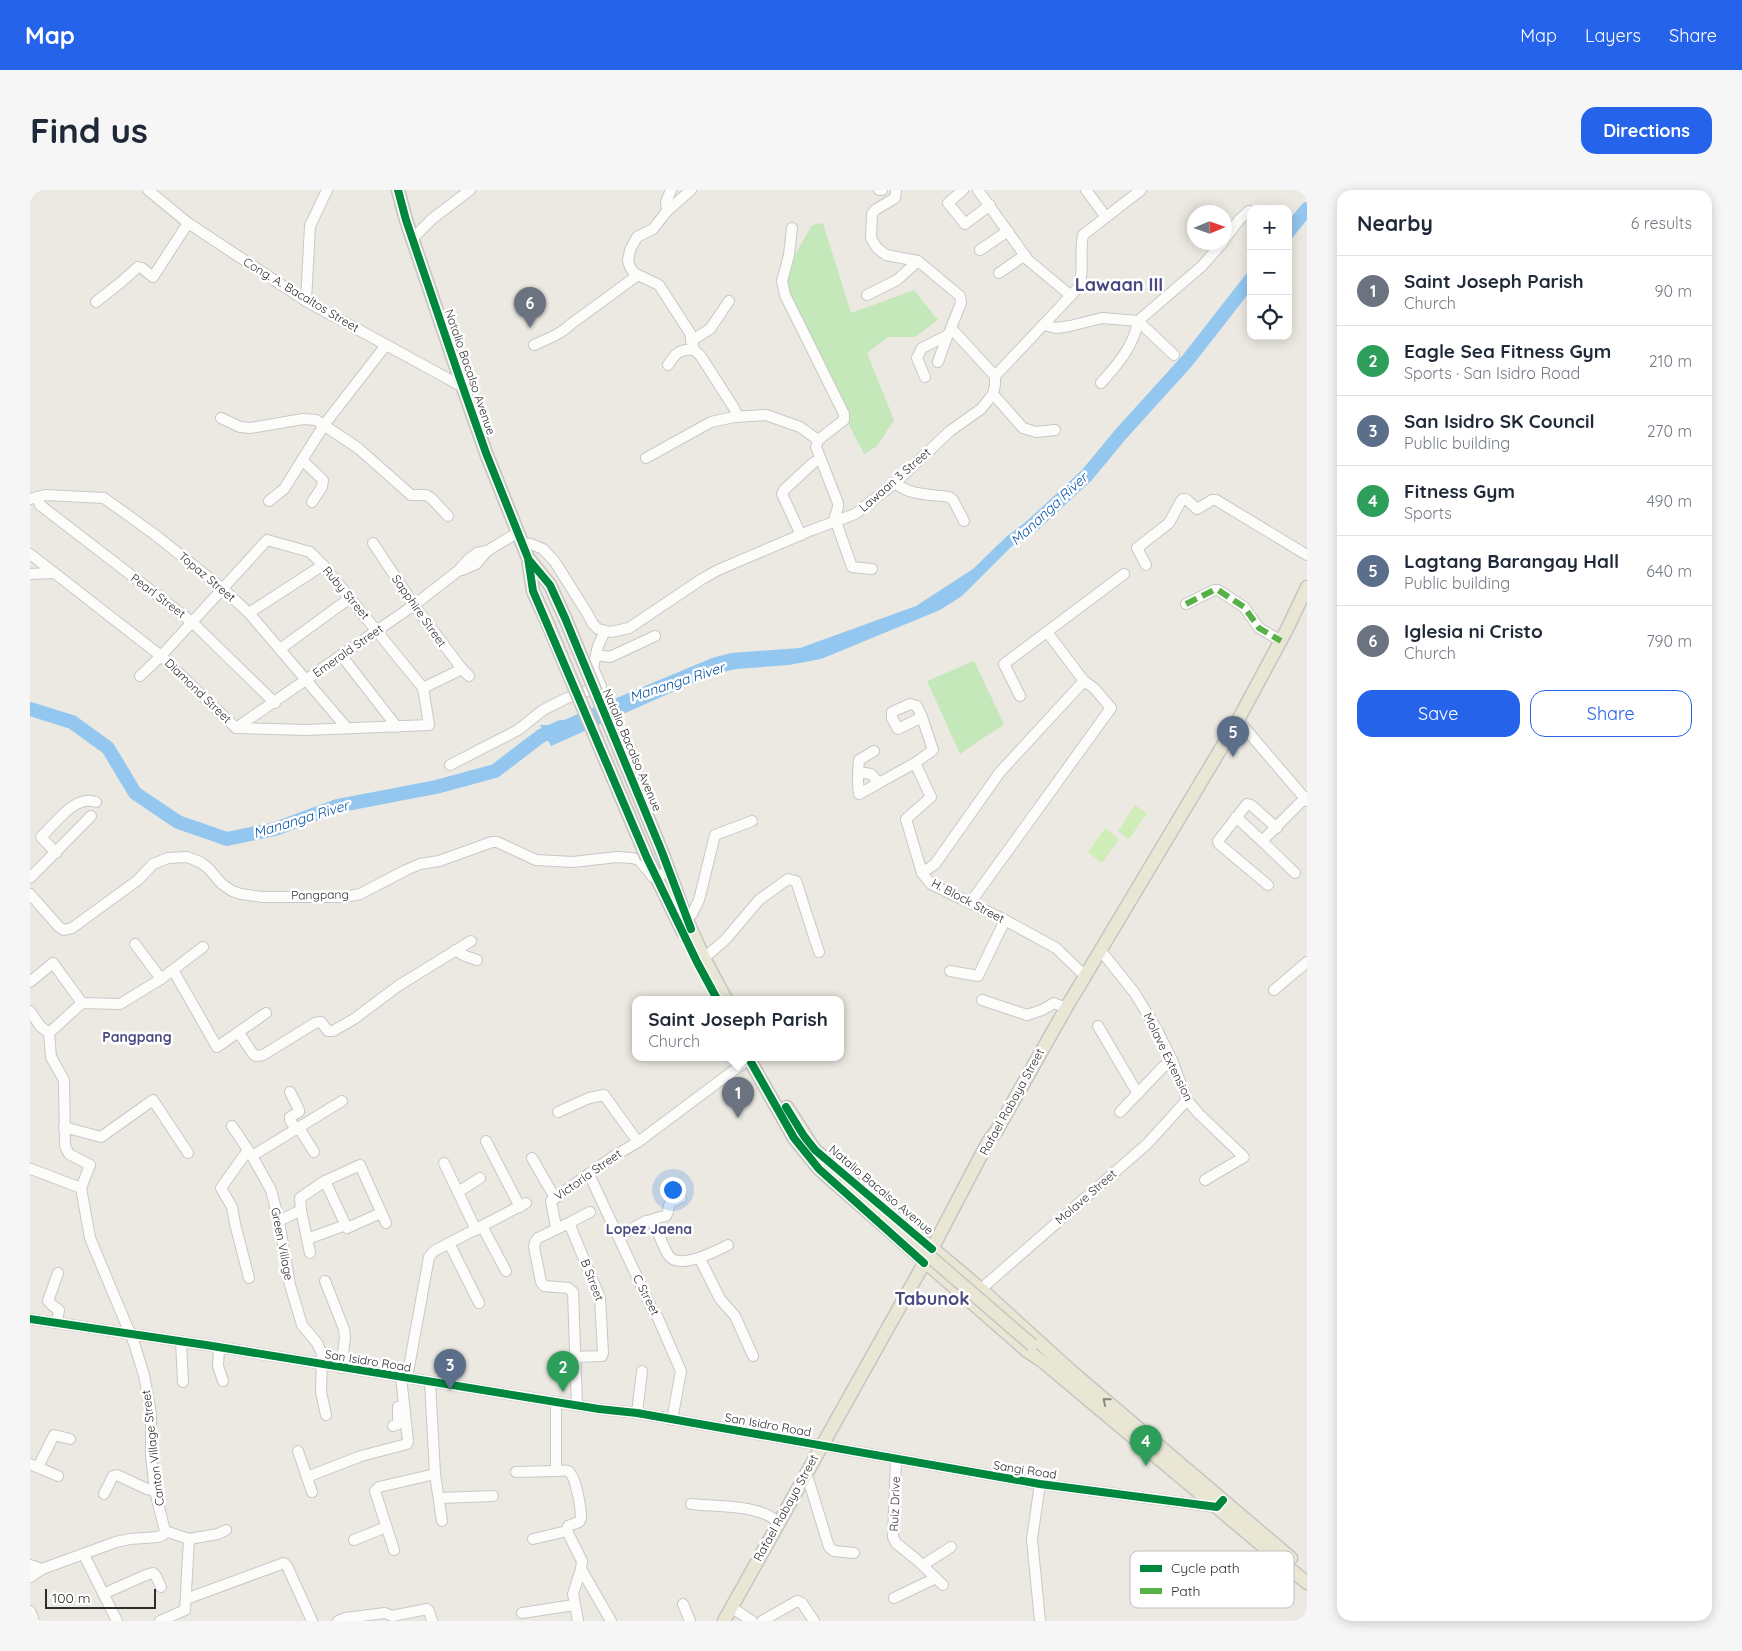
<!DOCTYPE html>
<html lang="en">
<head>
<meta charset="utf-8">
<style>
  body { margin:0; font-family:Quicksand,sans-serif; background:#f6f6f7; color:#1f2937 }
  .controls { position:absolute; right:15px; top:15px; display:grid; overflow:hidden; border-radius:10px; box-shadow:0 2px 12px #0003 }
  .controls button { width:45px; height:45px; display:grid; place-items:center; padding:0; border:0; border-bottom:1px solid #e0e1e3; background:#fff; color:#1f2937; font:25px sans-serif }
  .compass { position:absolute; left:1157px; top:15px; width:45px; height:45px; border-radius:50%; background:#fff; box-shadow:0 2px 12px #0003; rotate:88deg }
  .scale { position:absolute; left:15px; bottom:12px; width:111px; box-sizing:border-box; padding-left:5px; border:2px solid #2d2d2d; border-top:0; font-size:14px; line-height:18px; white-space:nowrap; color:#2d2d2d; -webkit-text-stroke:4px #fff; paint-order:stroke }
  .you { position:absolute; left:642px; top:999px; width:18px; height:18px; margin:-12px; border:4px solid #fff; border-radius:50%; background:#1a73e8; box-shadow:0 0 0 8px #1a73e833 }
  .badge { display:grid; place-items:center; width:32px; height:32px; border-radius:50%; background:#2563eb; color:#fff; font-size:16px; font-weight:700 }
  .pin { position:absolute; translate:-50% -41px; filter:drop-shadow(0 1px 2px #0008) }
  .pin::after { content:''; position:absolute; top:26px; width:18px; height:15px; background:inherit; clip-path:polygon(0 0,100% 0,50% 100%) }
  .popup { position:absolute; left:602px; top:806px; width:212px; height:65px; box-sizing:border-box; display:grid; place-content:center; border-radius:10px; background:#fff; filter:drop-shadow(0 1px 4px #0005); font-size:16px; white-space:nowrap; color:#747a83 }
  .popup b { font-size:19px; color:#1f2937 }
  .popup::after { content:''; position:absolute; left:50%; top:100%; margin-left:-10px; border:10px solid transparent; border-top-color:#fff }
  .list { margin:0; padding:0; list-style:none }
  h2 { display:flex; justify-content:space-between; align-items:center; height:65px; margin:0; padding:0 20px; font-size:21px }
  h2 small { font-size:16px; font-weight:400; color:#747a83 }
  .list li { display:grid; grid-template-columns:32px 1fr auto; gap:15px; align-items:center; box-sizing:border-box; height:70px; padding:0 20px; border-top:1px solid #e0e1e3 }
  .list b { display:block; font-size:19px; white-space:nowrap }
  .list p { margin:0; font-size:16px; white-space:nowrap; color:#747a83 }
  .list em { font-size:16px; font-style:normal; color:#747a83 }
  .actions { display:flex; gap:10px; padding:15px 20px }
  .actions a { flex:1; padding:11px 0; border:1px solid #2563eb; border-radius:15px; text-align:center; font-size:18px; color:#2563eb }
  .actions .main { background:#2563eb; color:#fff }
  .icon { flex:none; width:28px; height:28px; fill:none; stroke:currentColor; stroke-width:2; stroke-linecap:round; stroke-linejoin:round }
  .map { position:relative; flex:none; width:1277px; height:1431px; overflow:hidden; border-radius:15px }
  header { display:flex; align-items:center; gap:30px; box-sizing:border-box; height:70px; padding:0 25px; background:#2563eb; color:#fff }
  header strong { font-size:24px }
  nav { display:flex; gap:28px; margin-inline-start:auto; font-size:18px }
  .intro { display:flex; align-items:center; justify-content:space-between; box-sizing:border-box; height:120px; padding:0 30px }
  h1 { margin:0; font-size:35px }
  .button { padding:12px 22px; border-radius:15px; background:#2563eb; color:#fff; font-size:18px; font-weight:700 }
  main { display:flex; gap:30px; padding:0 30px }
  aside { flex:1; background:#fff; border-radius:15px; box-shadow:0 2px 12px #0003 }
  .map>svg:first-child { display:block }
</style>
</head>
<body>
<header>
<strong>Map</strong>
<nav><a>Map</a><a>Layers</a><a>Share</a></nav>
</header>
<div class="intro"><h1>Find us</h1><a class="button">Directions</a></div>
<main>
<div class="map">
<svg width="1277" height="1431" viewBox="0 0 1277 1431">
  <rect width="100%" height="100%" fill="#ece9e2"/>
  <!-- green -->
  <g fill="#c5e8ba">
    <path d="M793 33 821 123 884 100 908 130 885 147H858L837 163 864 230 847 256 834 264 756 112 749 93 782 35Z"/>
    <path d="M944 471 974 534 930 564 897 491Z"/>
  </g>
  <!-- pitch -->
  <g fill="#cfedb7">
    <path d="M1105 615 1117 623 1099 649 1088 641Z"/>
    <path d="M1075 638 1089 649 1072 673 1058 662Z"/>
  </g>
  <!-- water -->
  <path fill="#93c7f0" d="M1014 318 1021 328 982 356 932 406 910 420 791 469 759 475 706 479 683 484 521 556 510 535H522L682 468 701 463 770 458 886 416 943 379 976 347Z"/>
  <g fill="none" stroke-linecap="round" stroke-linejoin="round">
    <!-- river -->
    <g stroke="#93c7f0" stroke-width="14">
      <path d="M1258 42 1277 19"/>
      <path d="M1003 335 1057 285 1090 245 1157 171 1221 89"/>
      <path d="M0 519 42 532 78 558 105 603 148 632 197 649 245 639 307 616 406 597 465 581 511 546 531 537"/>
    </g>
    <defs>
      <g id="minor">
        <path d="M118 0 158 33 276 111 433 197"/>
        <path d="M661 0 637 21 623 39 607 47 600 60 598 71 600 77 604 83 629 95 660 143 664 160 670 165 704 218 708 227"/>
        <path d="M849 0H852"/>
        <path d="M866 0 865 8 845 20 842 24 841 48 847 58 856 65 888 71 930 106 931 113 921 138 965 186"/>
        <path d="M933 0 918 13 935 34 960 15"/>
        <path d="M948 0 998 70 1040 105"/>
        <path d="M1056 0 1076 27"/>
        <path d="M637 21 636 12 641 0"/>
        <path d="M762 38 759 65 752 91 755 105 814 224V230L788 250 786 257 808 313V317L803 333"/>
        <path d="M382 49 402 29 440 0"/>
        <path d="M1194 50 1209 30 1219 21"/>
        <path d="M950 60 978 41"/>
        <path d="M969 83 995 65"/>
        <path d="M837 105 867 90 888 71"/>
        <path d="M276 111 280 36 297 0"/>
        <path d="M66 112 90 93 108 77 112 78 123 87 158 33"/>
        <path d="M1014 135 1026 138 1040 136 1072 128 1108 131 1144 165"/>
        <path d="M661 151 680 139 699 111"/>
        <path d="M504 155 524 146 534 140 541 134 608 85"/>
        <path d="M908 172 918 144"/>
        <path d="M638 175C645 164 650 158 664 160"/>
        <path d="M895 187 887 168 892 158 918 145"/>
        <path d="M1071 193C1087 175 1104 156 1108 131L1172 76 1193 52"/>
        <path d="M963 204 993 238 1006 242 1025 240"/>
        <path d="M191 228 210 237 220 238 273 229 286 230 328 258 381 305H396L401 308 418 326"/>
        <path d="M616 268 681 232 704 227 736 225 770 237 788 250"/>
        <path d="M272 270 293 290 292 297 282 312"/>
        <path d="M865 293C881 306 900 304 919 307L923 310 934 331"/>
        <path d="M7 307 10 315 162 432 245 513"/>
        <path d="M0 309 15 305 74 308 124 344 193 399 219 423 316 537"/>
        <path d="M239 311 254 299 294 235 356 155"/>
        <path d="M806 332 822 377 842 379"/>
        <path d="M771 345 752 304 754 300 783 273 790 269"/>
        <path d="M343 353 384 415 432 479 439 486"/>
        <path d="M491 353 501 354 513 359 525 372 557 423 563 434 568 439 581 442 599 438 672 389 688 380 782 340 825 324 865 293 920 241 951 219 963 204 965 195V186L1048 98C1055 83 1049 63 1053 45L1111 0"/>
        <path d="M0 364 131 466 206 538 276 540 399 535 393 498 293 375 280 362 237 350 131 466 110 486"/>
        <path d="M1116 375 1107 358 1139 333 1151 311 1153 309H1156L1167 319 1182 310H1186L1277 365"/>
        <path d="M432 380 446 374 457 361"/>
        <path d="M0 384 24 383"/>
        <path d="M1156 414 1184 400H1188L1214 417 1229 438 1251 451"/>
        <path d="M219 423 293 375"/>
        <path d="M250 459 320 408"/>
        <path d="M311 465 367 537"/>
        <path d="M566 465 568 456 575 441"/>
        <path d="M393 498 432 479"/>
        <path d="M990 506 974 474 1094 384"/>
        <path d="M880 514 887 516 892 527 868 539 862 528V522Z"/>
        <path d="M1208 530 1277 611"/>
        <path d="M206 538 384 415 428 381 439 369 447 363 457 361 487 343"/>
        <path d="M885 573 901 607 876 629 892 683 901 694 975 730 1026 758 1055 786"/>
        <path d="M420 575 488 540 513 520 537 508 571 496 563 478 566 465 580 467 625 446"/>
        <path d="M828 582 841 584 849 593 829 604C827 592 828 581 829 570L844 561"/>
        <path d="M849 593 885 573 903 560 892 527"/>
        <path d="M1206 627 1232 651 1265 683"/>
        <path d="M1232 651 1275 608"/>
        <path d="M26 663 11 647C25 634 45 604 66 612"/>
        <path d="M892 683 905 674 970 582 1054 491"/>
        <path d="M0 688 61 626"/>
        <path d="M1238 695 1189 654 1188 651 1217 614 1221 615 1247 638"/>
        <path d="M0 704 29 737 34 740 42 738 108 690 123 674 138 668 157 667 170 672 178 678 192 694 202 701 211 704 233 707H314L330 704 376 680 390 674 409 671 462 652H467L506 670 543 672 587 667 602 668 609 670 623 687 639 682"/>
        <path d="M940 713 1081 518 1064 498 1054 491 1017 442"/>
        <path d="M656 728 662 724 669 710 685 645 722 631"/>
        <path d="M105 754 131 789"/>
        <path d="M425 760 435 766 447 770"/>
        <path d="M1071 761 1104 802 1127 840 1142 870 1157 910 1169 924 1214 967 1175 990"/>
        <path d="M674 768 695 750 729 710 758 689 766 691 789 762"/>
        <path d="M143 780 187 857 236 823"/>
        <path d="M920 781 948 786 975 730"/>
        <path d="M0 792 23 773 52 813"/>
        <path d="M1244 800 1277 772"/>
        <path d="M952 810 997 825 1012 820 1024 813 1036 818"/>
        <path d="M0 821 10 836 19 843"/>
        <path d="M1068 836 1108 904"/>
        <path d="M19 843 21 867 34 890 35 956 39 964 60 975 51 998 60 1048 104 1153 114 1185 121 1224V1266L125 1301 135 1341"/>
        <path d="M19 843 52 813 90 814 131 789 173 757"/>
        <path d="M209 843 223 864 226 866 233 865 285 833 291 832 298 841H303L324 829 368 796 441 751"/>
        <path d="M260 902 269 920V922L260 927V930L266 940"/>
        <path d="M528 922 559 908 574 905 608 952"/>
        <path d="M1090 922 1133 877 1142 870"/>
        <path d="M202 936 222 966 241 1000 249 1031 260 1095 272 1135 287 1153 292 1164 291 1202 296 1225"/>
        <path d="M34 937 71 947 123 910 158 963"/>
        <path d="M269 938 284 962"/>
        <path d="M456 951 490 1017"/>
        <path d="M218 960 191 998 202 1017 205 1034 219 1088"/>
        <path d="M222 966 312 911"/>
        <path d="M502 968 525 1008"/>
        <path d="M414 973 446 1040"/>
        <path d="M1 979 51 998"/>
        <path d="M559 984 622 1119 627 1126 651 1181 642 1230"/>
        <path d="M295 991 317 1038 351 1023"/>
        <path d="M428 1002 450 988"/>
        <path d="M249 1031 271 1020"/>
        <path d="M621 1031C629 1041 632 1056 639 1066 650 1080 686 1061 698 1055"/>
        <path d="M539 1033 560 1022"/>
        <path d="M452 1036 476 1081"/>
        <path d="M526 1037 521 1011 584 966 608 952 719 869"/>
        <path d="M588 1046 616 1031C623 1030 628 1027 636 1026 643 1013 632 1016 651 1008"/>
        <path d="M277 1049 316 1035"/>
        <path d="M419 1053 449 1113"/>
        <path d="M280 1063 271 1020 270 1008 295 991 330 975 356 1033"/>
        <path d="M670 1069 690 1109 705 1126 723 1166"/>
        <path d="M295 1091 314 1139 315 1148 311 1178"/>
        <path d="M951 1099 1117 954 1157 910"/>
        <path d="M0 1129 176 1155 569 1219 607 1223 1010 1294 1186 1317"/>
        <path d="M27 1133 29 1120 23 1116 18 1111 28 1083"/>
        <path d="M151 1152 153 1192"/>
        <path d="M189 1158 188 1176 193 1191"/>
        <path d="M545 1167 572 1166 573 1163 570 1108 539 1033 508 1048 505 1052 504 1057 511 1092 514 1096 538 1098 543 1102 547 1215"/>
        <path d="M377 1188 399 1067 404 1061 496 1013"/>
        <path d="M400 1192 405 1284 412 1331"/>
        <path d="M526 1212V1281C530 1281 535 1280 538 1281 546 1285 551 1319 551 1328L549 1332 538 1336 537 1341 552 1371 551 1379 543 1404 548 1431"/>
        <path d="M607 1223 612 1181"/>
        <path d="M363 1236 368 1234V1217"/>
        <path d="M268 1261 282 1302"/>
        <path d="M866 1270 863 1347 866 1353 887 1370 913 1395"/>
        <path d="M0 1274 28 1286"/>
        <path d="M8 1277 24 1245 40 1249"/>
        <path d="M486 1282 526 1281"/>
        <path d="M776 1282 799 1357 804 1361 824 1363"/>
        <path d="M277 1287 331 1266 377 1254 378 1251 371 1187"/>
        <path d="M74 1304 83 1286 87 1285 117 1299 125 1301"/>
        <path d="M409 1308 463 1306"/>
        <path d="M661 1314C686 1317 729 1314 748 1332"/>
        <path d="M135 1341 159 1349 188 1344 196 1340"/>
        <path d="M503 1349 537 1341"/>
        <path d="M324 1350 356 1337"/>
        <path d="M364 1360 345 1301 349 1297 405 1284"/>
        <path d="M54 1365 87 1431"/>
        <path d="M0 1375 12 1379 86 1352 100 1349 128 1347 133 1345 135 1341"/>
        <path d="M893 1375 921 1357"/>
        <path d="M551 1379 581 1431"/>
        <path d="M0 1387 12 1379"/>
        <path d="M73 1404 116 1385 123 1383 126 1386 131 1397"/>
        <path d="M864 1408 906 1388"/>
        <path d="M156 1409 254 1373 257 1376 282 1431"/>
        <path d="M653 1414 660 1431"/>
        <path d="M701 1417 722 1431"/>
        <path d="M0 1421 4 1431"/>
        <path d="M492 1423 544 1415"/>
        <path d="M130 1431 155 1420 159 1349"/>
        <path d="M308 1431 315 1428 355 1423 362 1426 397 1419 399 1421 402 1431"/>
        <path d="M732 1431 767 1411 772 1413 784 1431"/>
        <path d="M1010 1431 1002 1349 1010 1294"/>
      </g>
      <g id="major">
        <path d="M368 0 376 30 430 189 456 263 498 368 503 401 518 434"/>
        <path d="M499 369 520 395 535 428"/>
        <path d="M632 662 656 728 674 768 696 809"/>
        <path d="M617 668 653 742"/>
        <path d="M718 867 764 948 789 979 997 1161 1012 1171 1277 1393"/>
        <path d="M757 917 788 965"/>
        <path d="M785 960 951 1099 1040 1180 1261 1368"/>
        <path d="M694 1431 902 1059 958 952 967 940 1036 818 1208 530 1257 439 1277 397"/>
      </g>
    </defs>
    <!-- minor casing -->
    <use href="#minor" stroke="#c9c8c7" stroke-width="12"/>
    <!-- major casing -->
    <use href="#major" stroke="#c6c5c3" stroke-width="15"/>
    <!-- minor -->
    <use href="#minor" stroke="#fcfcfb" stroke-width="10"/>
    <!-- major -->
    <use href="#major" stroke="#e9e7d4" stroke-width="12"/>
    <defs>
      <g id="major-bridge">
        <path d="M535 428 632 662"/>
        <path d="M518 434 549 508 617 668"/>
        <path d="M793 974 1002 1155"/>
      </g>
    </defs>
    <!-- major-bridge casing -->
    <use href="#major-bridge" stroke="#c6c5c3" stroke-width="15" stroke-linecap="butt"/>
    <!-- major-bridge -->
    <use href="#major-bridge" stroke="#e9e7d4" stroke-width="12"/>
    <!-- quiet -->
    <path stroke="#56b246" stroke-width="6" stroke-dasharray="12 6" stroke-linecap="butt" d="M1156 414 1184 400H1188L1214 417 1229 438 1251 451"/>
    <defs>
      <g id="cycleway">
        <path d="M368 0 376 30 430 189 456 263 498 368 503 401 617 668 667 772 687 809"/>
        <path d="M499 370 520 395 535 428 632 662 661 739"/>
        <path d="M718 867 764 948 789 979 894 1073"/>
        <path d="M756 917 774 946 785 960 902 1059"/>
        <path d="M0 1129 176 1155 569 1219 607 1223 1010 1294 1187 1317 1193 1310"/>
      </g>
    </defs>
    <!-- cycleway casing -->
    <use href="#cycleway" stroke="#fff" stroke-width="11"/>
    <!-- cycleway -->
    <use href="#cycleway" stroke="#00873e" stroke-width="8"/>
  </g>
  <!-- one-way arrows -->
  <defs><path id="oneway-chevron" d="M-2-3.5L2.5 0L-2 3.5" fill="none" stroke-width="1.6" stroke-linecap="round" stroke-linejoin="round" transform="scale(1.25)"/></defs>
  <use stroke="#8b8a80" href="#oneway-chevron" transform="translate(1076 1211) rotate(-140)"/>
  <g text-anchor="middle" stroke-width="5" stroke-linejoin="round" paint-order="stroke">
    <!-- street labels -->
    <g font-size="12" fill="#2d2d2d" stroke="#fff">
      <text transform="translate(271 105) rotate(31)" y="4">Cong. A. Bacaltos Street</text>
      <text transform="translate(440 182) rotate(71)" y="4">Natalio Bacalso Avenue</text>
      <text transform="translate(865 290) rotate(-41)" y="4">Lawaan 3 Street</text>
      <text transform="translate(177 387) rotate(40)" y="4">Topaz Street</text>
      <text transform="translate(316 403) rotate(50)" y="4">Ruby Street</text>
      <text transform="translate(128 406) rotate(37)" y="4">Pearl Street</text>
      <text transform="translate(389 421) rotate(55)" y="4">Sapphire Street</text>
      <text transform="translate(318 461) rotate(-35)" y="4">Emerald Street</text>
      <text transform="translate(168 501) rotate(44)" y="4">Diamond Street</text>
      <text transform="translate(602 560) rotate(67)" y="4">Natalio Bacalso Avenue</text>
      <text transform="translate(290 705) rotate(-1)" y="4">Pangpang</text>
      <text transform="translate(938 711) rotate(28)" y="4">H. Block Street</text>
      <text transform="translate(1138 867) rotate(64)" y="4">Molave Extension</text>
      <text transform="translate(982 912) rotate(-61)" y="4">Rafael Rabaya Street</text>
      <text transform="translate(558 985) rotate(-35)" y="4">Victoria Street</text>
      <text transform="translate(851 1000) rotate(40)" y="4">Natalio Bacalso Avenue</text>
      <text transform="translate(1056 1007) rotate(-41)" y="4">Molave Street</text>
      <text transform="translate(252 1054) rotate(79)" y="4">Green Village</text>
      <text transform="translate(562 1090) rotate(69)" y="4">B Street</text>
      <text transform="translate(616 1105) rotate(63)" y="4">C Street</text>
      <text transform="translate(338 1171) rotate(9)" y="4">San Isidro Road</text>
      <text transform="translate(738 1235) rotate(10)" y="4">San Isidro Road</text>
      <text transform="translate(123 1258) rotate(-97)" y="4">Canton Village Street</text>
      <text transform="translate(995 1280) rotate(9)" y="4">Sangi Road</text>
      <text transform="translate(865 1314) rotate(-88)" y="4">Ruiz Drive</text>
      <text transform="translate(756 1318) rotate(-61)" y="4">Rafael Rabaya Street</text>
    </g>
    <!-- water labels -->
    <g font-size="14" font-style="italic" fill="#0553a9" stroke="#fff">
      <text transform="translate(1019 319) rotate(-43)" y="5">Mananga River</text>
      <text transform="translate(647 492) rotate(-18)" y="5">Mananga River</text>
      <text transform="translate(271 629) rotate(-17)" y="5">Mananga River</text>
    </g>
    <!-- neighbourhood labels -->
    <g font-size="14" font-weight="bold" fill="#4a4a81" stroke="#fff">
      <text x="107" y="852">Pangpang</text>
      <text x="619" y="1044">Lopez Jaena</text>
    </g>
    <!-- district labels -->
    <g font-size="18" font-weight="bold" fill="#4a4a81" stroke="#fff">
      <text x="1089" y="101">Lawaan III</text>
      <text x="902" y="1115">Tabunok</text>
    </g>
  </g>
  <!-- legend -->
  <rect x="1100" y="1361" width="164" height="57" rx="8" fill="#fff" stroke="#c0c0c0" stroke-width="1"/>
  <rect x="1110" y="1375" width="22" height="7" fill="#00873e"/>
  <rect x="1110" y="1398" width="22" height="6" fill="#56b246"/>
  <g font-size="14" fill="#2d2d2d">
    <text x="1141" y="1383">Cycle path</text>
    <text x="1141" y="1406">Path</text>
  </g>
</svg>
<div class="controls">
<button>+</button>
<button>−</button>
<button><svg class="icon" aria-label="locate" viewBox="0 0 24 24"><circle cx="12" cy="12" r="6"/><path d="M12 2v4M12 18v4M2 12h4M18 12h4"/></svg></button>
</div>
<svg class="compass" viewBox="-18 -18 36 36"><path d="M0-13l5 13h-10z" fill="#e53935"/><path d="M0 13l5-13h-10z" fill="#747a83"/></svg>
<div class="scale">100 m</div>
<div class="you"></div>
<div class="pin badge" style="left:708px;top:928px;background:#6b7280">1</div>
<div class="popup"><b>Saint Joseph Parish</b>Church</div>
<div class="pin badge" style="left:533px;top:1202px;background:#2e9e5b">2</div>
<div class="pin badge" style="left:420px;top:1200px;background:#5c6f8a">3</div>
<div class="pin badge" style="left:1116px;top:1276px;background:#2e9e5b">4</div>
<div class="pin badge" style="left:1203px;top:567px;background:#5c6f8a">5</div>
<div class="pin badge" style="left:500px;top:138px;background:#6b7280">6</div>
</div>
<aside>
<h2>Nearby<small>6 results</small></h2>
<ul class="list">
<li><span class="badge" style="background:#6b7280">1</span><div><b>Saint Joseph Parish</b><p>Church</p></div><em>90 m</em></li>
<li><span class="badge" style="background:#2e9e5b">2</span><div><b>Eagle Sea Fitness Gym</b><p>Sports · San Isidro Road</p></div><em>210 m</em></li>
<li><span class="badge" style="background:#5c6f8a">3</span><div><b>San Isidro SK Council</b><p>Public building</p></div><em>270 m</em></li>
<li><span class="badge" style="background:#2e9e5b">4</span><div><b>Fitness Gym</b><p>Sports</p></div><em>490 m</em></li>
<li><span class="badge" style="background:#5c6f8a">5</span><div><b>Lagtang Barangay Hall</b><p>Public building</p></div><em>640 m</em></li>
<li><span class="badge" style="background:#6b7280">6</span><div><b>Iglesia ni Cristo</b><p>Church</p></div><em>790 m</em></li>
</ul>
<div class="actions"><a class="main">Save</a><a>Share</a></div>
</aside>
</main>
</body>
</html>
